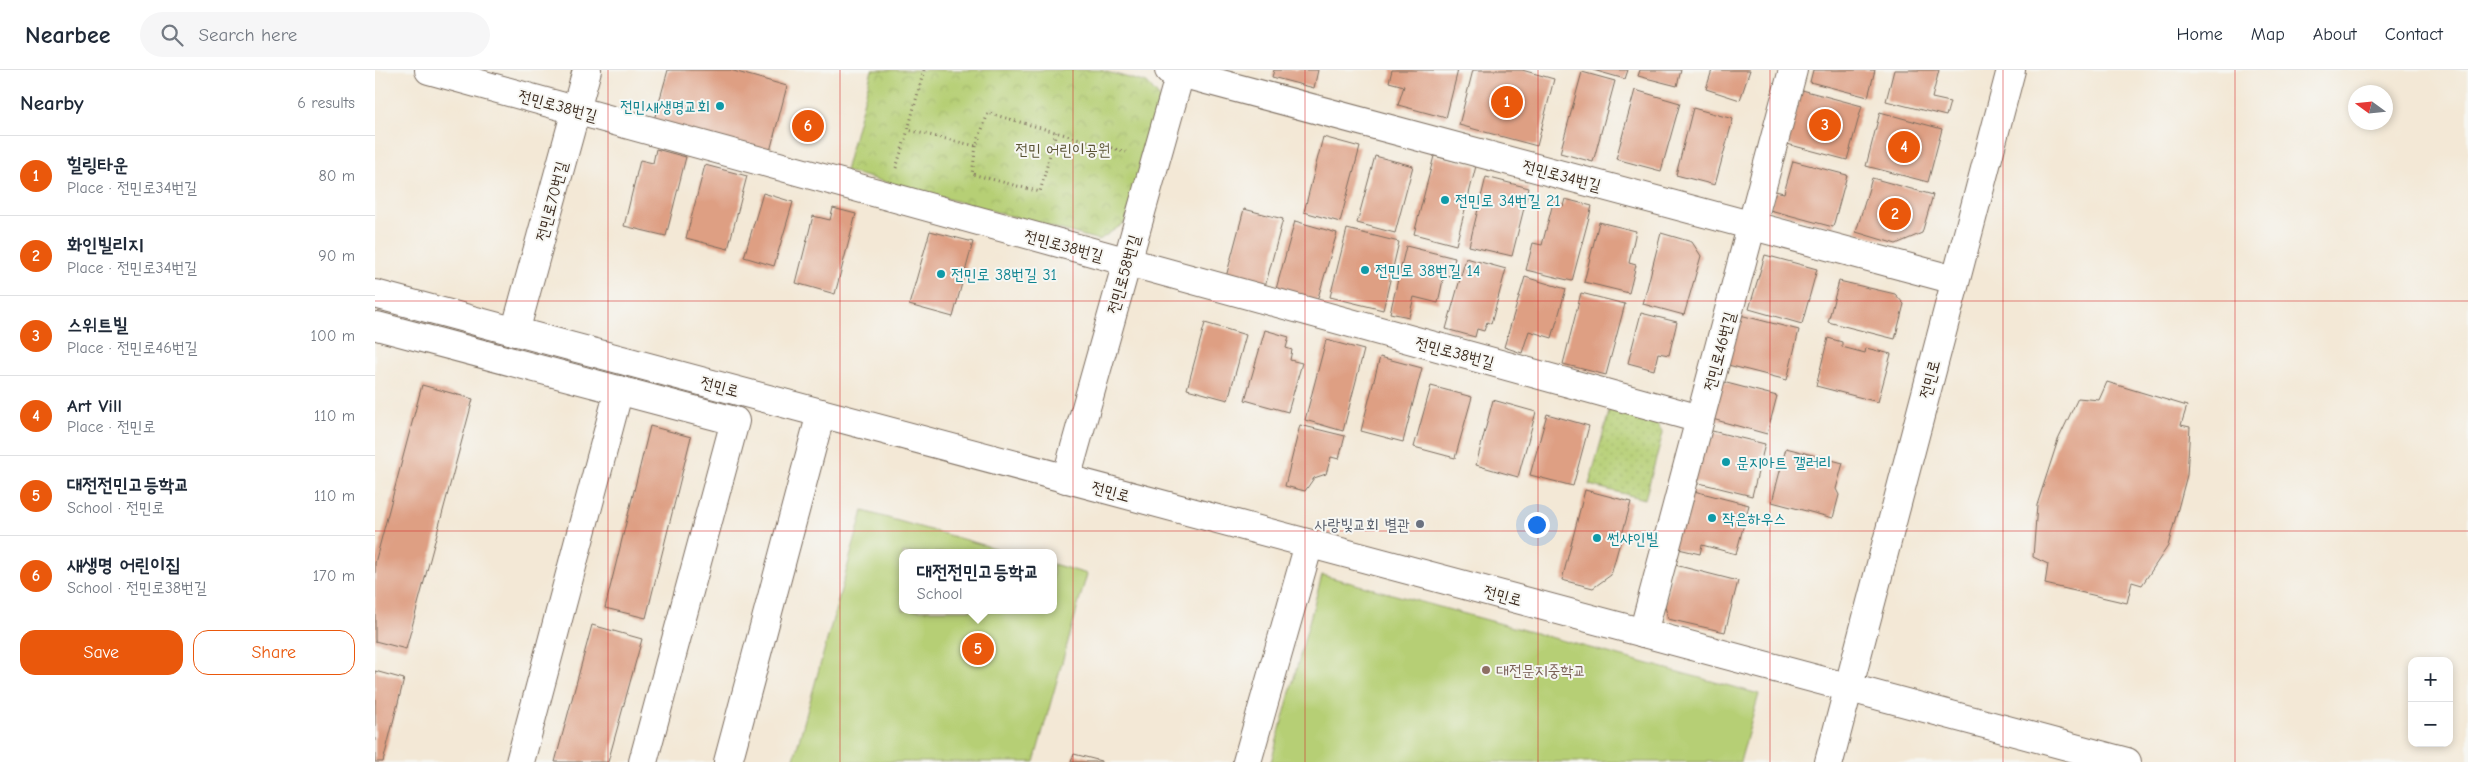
<!DOCTYPE html>
<html lang="en">
<head>
<meta charset="utf-8">
<style>
  body { margin:0; font-family:"Comic Neue","Poor Story",sans-serif; background:#f6f6f7; color:#1f2937 }
  .controls { position:absolute; right:15px; bottom:15px; display:grid; overflow:hidden; border-radius:10px; box-shadow:0 2px 8px #0003 }
  .controls button { width:45px; height:45px; display:grid; place-items:center; padding:0; border:0; border-bottom:1px solid #e0e1e3; background:#fff; color:#1f2937; font:25px sans-serif }
  .compass { position:absolute; left:1973px; top:15px; width:45px; height:45px; border-radius:50%; background:#fff; box-shadow:0 2px 8px #0003; rotate:285deg }
  .you { position:absolute; left:1161px; top:454px; width:18px; height:18px; margin:-12px; border:4px solid #fff; border-radius:50%; background:#1a73e8; box-shadow:0 0 0 8px #1a73e833 }
  .badge { display:grid; place-items:center; width:32px; height:32px; border-radius:50%; background:#ea580c; color:#fff; font-size:16px; font-weight:700 }
  .pin { position:absolute; translate:-50% -50%; border:2px solid #fff; box-shadow:0 1px 5px #0006 }
  .popup { position:absolute; left:524px; top:479px; width:158px; height:65px; box-sizing:border-box; display:grid; place-content:center; border-radius:10px; background:#fff; filter:drop-shadow(0 1px 4px #0005); font-size:16px; white-space:nowrap; color:#747a83 }
  .popup b { font-size:19px; color:#1f2937 }
  .popup::after { content:''; position:absolute; left:50%; top:100%; margin-left:-10px; border:10px solid transparent; border-top-color:#fff }
  .list { margin:0; padding:0; list-style:none }
  h2 { display:flex; justify-content:space-between; align-items:center; height:65px; margin:0; padding:0 20px; font-size:21px }
  h2 small { font-size:16px; font-weight:400; color:#747a83 }
  .list li { display:grid; grid-template-columns:32px 1fr auto; gap:15px; align-items:center; box-sizing:border-box; height:80px; padding:0 20px; border-top:1px solid #e0e1e3 }
  .list b { display:block; font-size:19px; white-space:nowrap }
  .list p { margin:0; font-size:16px; white-space:nowrap; color:#747a83 }
  .list em { font-size:16px; font-style:normal; color:#747a83 }
  .actions { display:flex; gap:10px; padding:15px 20px }
  .actions a { flex:1; padding:11px 0; border:1px solid #ea580c; border-radius:15px; text-align:center; font-size:18px; color:#ea580c }
  .actions .main { background:#ea580c; color:#fff }
  .icon { flex:none; width:28px; height:28px; fill:none; stroke:currentColor; stroke-width:2; stroke-linecap:round; stroke-linejoin:round }
  .map { position:relative; flex:none; width:2093px; height:692px; overflow:hidden }
  header { display:flex; align-items:center; gap:30px; box-sizing:border-box; height:70px; padding:0 25px; background:#fff; border-bottom:1px solid #e0e1e3 }
  header strong { font-size:24px }
  nav { display:flex; gap:28px; margin-inline-start:auto; font-size:18px }
  .search { width:350px; height:45px; background:#f6f6f7; display:flex; align-items:center; gap:12px; box-sizing:border-box; padding:0 18px; border-radius:28px; color:#747a83; font-size:19px }
  main { display:flex }
  aside { flex:1; background:#fff }
  .map>svg:first-child { display:block }
</style>
</head>
<body>
<header>
<strong>Nearbee</strong>
<div class="search"><svg class="icon" aria-label="search" viewBox="0 0 24 24"><circle cx="10" cy="10" r="6"/><path d="M15 15l6 6"/></svg>Search here</div>
<nav><a>Home</a><a>Map</a><a>About</a><a>Contact</a></nav>
</header>
<main>
<aside>
<h2>Nearby<small>6 results</small></h2>
<ul class="list">
<li><span class="badge">1</span><div><b>힐링타운</b><p>Place · 전민로34번길</p></div><em>80 m</em></li>
<li><span class="badge">2</span><div><b>화인빌리지</b><p>Place · 전민로34번길</p></div><em>90 m</em></li>
<li><span class="badge">3</span><div><b>스위트빌</b><p>Place · 전민로46번길</p></div><em>100 m</em></li>
<li><span class="badge">4</span><div><b>Art Vill</b><p>Place · 전민로</p></div><em>110 m</em></li>
<li><span class="badge">5</span><div><b>대전전민고등학교</b><p>School · 전민로</p></div><em>110 m</em></li>
<li><span class="badge">6</span><div><b>새생명 어린이집</b><p>School · 전민로38번길</p></div><em>170 m</em></li>
</ul>
<div class="actions"><a class="main">Save</a><a>Share</a></div>
</aside>
<div class="map">
<svg width="2093" height="692" viewBox="0 0 2093 692">
  <defs>
    <pattern id="grass-dots" width="8" height="8" patternUnits="userSpaceOnUse" patternTransform="scale(1.25)"><rect width="8" height="8" fill="#b6cf75"/><path d="M2 2h.1M6 6h.1" fill="none" stroke="#9db265" stroke-width="1.8" stroke-linecap="round"/></pattern>
    <pattern id="park-crowns" width="20" height="18" patternUnits="userSpaceOnUse" patternTransform="scale(1.25)"><rect width="20" height="18" fill="#b6cf75"/><path d="M2 6a3 3 0 1 1 6 0M12 15a3 3 0 1 1 6 0" fill="none" stroke="#9db265"/></pattern>
  </defs>
  <rect width="100%" height="100%" fill="#f6f6f2"/>
  <filter id="ink" filterUnits="userSpaceOnUse"><feTurbulence type="fractalNoise" baseFrequency=".02" numOctaves="2"/><feDisplacementMap in="SourceGraphic" scale="10" xChannelSelector="R" yChannelSelector="G"/><feConvolveMatrix kernelMatrix="1 2 1 2 8 2 1 2 1" color-interpolation-filters="sRGB"/></filter>
  <filter id="wash" filterUnits="userSpaceOnUse"><feTurbulence type="fractalNoise" baseFrequency=".0096" numOctaves="4" result="noise"/><feDisplacementMap in="SourceGraphic" scale="20" xChannelSelector="R" yChannelSelector="G"/><feGaussianBlur stdDeviation="1.12" result="paint"/><feColorMatrix in="noise" values="0 0 0 0 0 0 0 0 0 0 0 0 0 0 0 0 0 1.4 0 .05"/><feComposite in="paint" operator="in"/></filter>
  <g filter="url(#wash)">
    <rect width="100%" height="100%" fill="#f3e8d6"/>
    <!-- grass -->
    <path fill="url(#grass-dots)" stroke="#787c4a" d="M1237 331 1278 347 1288 363 1270 429 1214 415Z"/>
    <!-- park -->
    <path fill="url(#park-crowns)" stroke="#787c4a" d="M497 0H725L772 13 785 28 751 152 724 170 470 101Z"/>
    <!-- pitch -->
    <g fill="#b6cf75" stroke="#787c4a">
      <path d="M488 441 637 483H528V540H678V494L712 504 659 692H418Z"/>
      <path d="M947 505 1384 624 1365 692H896Z"/>
    </g>
    <g id="blocks">
      <!-- building -->
      <g fill="#de9f83">
        <path d="M293 0H355L412 16 393 89 277 57Z"/>
        <path d="M899 0H943L939 18 897 7Z"/>
        <path d="M1017 0H1083L1071 48 1023 35 1029 16 1014 12Z"/>
        <path d="M1098 0H1147L1179 9 1162 76 1084 55Z"/>
        <path d="M1218 0H1253L1250 9Z"/>
        <path d="M1265 0H1306L1302 16 1263 6Z"/>
        <path d="M1337 0H1375L1365 30 1331 19Z"/>
        <path d="M1438 0H1500L1493 27 1435 12Z"/>
        <path d="M1519 0H1564L1557 28 1575 32 1571 46 1511 31Z"/>
        <path d="M1207 2 1240 11 1218 92 1185 83Z"/>
        <path d="M1260 20 1305 33 1286 101 1241 89Z"/>
        <path d="M1427 20 1487 36 1472 90 1412 74Z"/>
        <path d="M1318 38 1358 49 1340 115 1301 105Z"/>
        <path d="M1505 42 1567 59 1553 112 1491 96Z"/>
        <path d="M948 67 985 77 965 152 929 142Z"/>
        <path d="M281 79 311 87 291 166 249 156 265 90 278 93Z"/>
        <path d="M1000 86 1038 96 1020 163 982 153Z"/>
        <path d="M1059 86 1101 96 1081 175 1039 164Z"/>
        <path d="M1418 91 1472 105 1458 157 1395 140 1400 121 1409 123Z"/>
        <path d="M330 95 372 106 353 179 311 168Z"/>
        <path d="M1111 107 1154 118 1137 186 1094 176Z"/>
        <path d="M1497 108 1558 125 1547 163 1521 174 1481 162Z"/>
        <path d="M388 123 418 132 399 196 369 187Z"/>
        <path d="M1190 129 1217 136 1197 211 1151 200 1158 173 1167 175 1178 133 1188 136Z"/>
        <path d="M458 138 481 144 460 224 421 213 438 146 455 150Z"/>
        <path d="M869 139 908 149 890 217 851 207Z"/>
        <path d="M920 151 962 163 942 231 901 219Z"/>
        <path d="M1224 152 1261 161 1254 193 1261 195 1254 223 1209 212Z"/>
        <path d="M972 159 1024 172 1008 240 955 227Z"/>
        <path d="M555 161 598 172 578 247 534 235Z"/>
        <path d="M1286 163 1317 172 1326 186 1309 245 1268 234Z"/>
        <path d="M1031 176 1080 188 1076 206 1069 205 1063 233 1039 227 1034 247 1015 243Z"/>
        <path d="M1390 185 1442 199 1427 254 1374 239Z"/>
        <path d="M1091 188 1131 199 1116 254 1112 252 1109 261 1102 259 1100 267 1071 259Z"/>
        <path d="M1150 207 1191 219 1177 268 1154 261 1147 283 1129 277Z"/>
        <path d="M1464 211 1520 224 1529 234 1520 269 1453 252Z"/>
        <path d="M1206 223 1250 234 1231 305 1188 294Z"/>
        <path d="M1266 243 1302 252 1294 285 1283 283 1279 300 1253 293Z"/>
        <path d="M1365 245 1424 260 1412 310 1353 295Z"/>
        <path d="M830 253 871 265 853 330 812 319Z"/>
        <path d="M890 260 914 267 911 278 917 280 915 290 927 293 913 342 870 330Z"/>
        <path d="M1453 268 1467 272V277L1490 283 1491 278 1516 284 1503 332 1441 316Z"/>
        <path d="M951 270 989 280 968 361 930 350Z"/>
        <path d="M1005 287 1047 298 1028 372 986 361Z"/>
        <path d="M1340 310 1402 326 1392 364 1330 347Z"/>
        <path d="M1732 312 1812 336 1806 355 1815 357 1812 405 1793 476 1767 515 1757 512 1752 533 1670 514 1673 494 1658 487 1662 435 1683 370 1703 328 1724 330Z"/>
        <path d="M47 315 98 329 31 579 0 571V493Z"/>
        <path d="M1056 316 1097 327 1080 388 1039 377Z"/>
        <path d="M1118 330 1161 342 1143 407 1101 395Z"/>
        <path d="M1172 344 1214 356 1198 416 1155 405Z"/>
        <path d="M925 355 970 366 964 389 956 387 951 404 939 408 930 421 910 416Z"/>
        <path d="M275 356 316 367 271 548 230 538Z"/>
        <path d="M1325 358 1390 374 1377 426 1312 410Z"/>
        <path d="M1411 378 1468 393 1461 419 1464 425 1458 448 1397 432Z"/>
        <path d="M1311 419 1374 435 1361 484 1327 475 1325 484 1291 476Z"/>
        <path d="M1210 420 1256 432 1236 505 1218 518 1187 510Z"/>
        <path d="M1300 495 1363 511 1350 562 1293 549 1290 536Z"/>
        <path d="M217 555 267 569 233 692H180Z"/>
        <path d="M0 601 29 609 8 692H0Z"/>
        <path d="M699 684 726 691V692H696Z"/>
      </g>
    </g>
  </g>
  <g filter="url(#ink)">
    <use href="#blocks" fill-opacity="0" stroke="#7b6c5e" stroke-width="1"/>
    <g fill="none" stroke-linecap="round" stroke-linejoin="round">
      <defs>
        <g id="minor">
          <path d="M54 0 1325 349"/>
          <path d="M794 0 1580 210"/>
          <path d="M0 224 1752 692"/>
          <path d="M2 256 360 351 268 692"/>
          <path d="M140 262 212 0"/>
          <path d="M691 409 806 0"/>
          <path d="M1268 563 1418 0"/>
          <path d="M145 692 244 320"/>
          <path d="M353 692 446 343"/>
          <path d="M872 692 934 474"/>
          <path d="M1454 692 1636 0"/>
        </g>
      </defs>
      <!-- minor casing -->
      <use href="#minor" stroke="#7b6c5e" stroke-width="30"/>
      <!-- path -->
      <g stroke="#7b6c5e" stroke-width="3" stroke-dasharray="1 4" stroke-linecap="butt">
        <path d="M549 0 533 60 601 76 613 43 751 82"/>
        <path d="M601 76 597 104 665 122 681 62"/>
        <path d="M521 98 533 60"/>
      </g>
      <!-- minor -->
      <use href="#minor" stroke="#fff" stroke-width="28"/>
    </g>
  </g>
  <!-- grid -->
  <path fill="none" stroke="#d62828" stroke-width="1" stroke-opacity="0.55" d="M233 0V692M465 0V692M698 0V692M930 0V692M1163 0V692M1395 0V692M1628 0V692M1860 0V692M0 231H2093M0 461H2093"/>
  <!-- markers -->
  <g fill="#0f9aa8" stroke="#f6f6f2" stroke-width="2">
    <circle cx="345" cy="36" r="5"/>
    <circle cx="1070" cy="130" r="5"/>
    <circle cx="990" cy="200" r="5"/>
    <circle cx="566" cy="204" r="5"/>
    <circle cx="1351" cy="392" r="5"/>
    <circle cx="1337" cy="448" r="5"/>
    <circle cx="1222" cy="468" r="5"/>
  </g>
  <circle fill="#6b7280" stroke="#f6f6f2" stroke-width="2" cx="1045" cy="454" r="5"/>
  <circle fill="#8d6e63" stroke="#f6f6f2" stroke-width="2" cx="1111" cy="600" r="5"/>
  <g text-anchor="middle" stroke-width="4" stroke-linejoin="round" paint-order="stroke">
    <!-- street labels -->
    <g font-size="16" fill="#3b2a1e" stroke="#f6f6f2">
      <text transform="translate(183 35) rotate(15)" y="6">전민로38번길</text>
      <text transform="translate(1187 105) rotate(15)" y="6">전민로34번길</text>
      <text transform="translate(176 131) rotate(-75)" y="6">전민로70번길</text>
      <text transform="translate(689 175) rotate(15)" y="6">전민로38번길</text>
      <text transform="translate(748 204) rotate(-74)" y="6">전민로58번길</text>
      <text transform="translate(1344 281) rotate(-75)" y="6">전민로46번길</text>
      <text transform="translate(1080 282) rotate(15)" y="6">전민로38번길</text>
      <text transform="translate(1554 309) rotate(-75)" y="6">전민로</text>
      <text transform="translate(345 316) rotate(15)" y="6">전민로</text>
      <text transform="translate(736 421) rotate(15)" y="6">전민로</text>
      <text transform="translate(1128 525) rotate(15)" y="6">전민로</text>
    </g>
    <!-- culture labels -->
    <g font-size="16" fill="#0d838f" stroke="#f6f6f2" text-anchor="start">
      <text x="335" y="42" text-anchor="end">전민새생명교회</text>
      <text x="1080" y="136">전민로 34번길 21</text>
      <text x="1000" y="206">전민로 38번길 14</text>
      <text x="576" y="210">전민로 38번길 31</text>
      <text x="1361" y="398">문지아트 갤러리</text>
      <text x="1347" y="454">작은하우스</text>
      <text x="1232" y="474">썬샤인빌</text>
    </g>
    <!-- park labels -->
    <g font-size="16" fill="#5a5334" stroke="#f6f6f2">
      <text x="688" y="85">전민 어린이공원</text>
    </g>
    <!-- worship labels -->
    <g font-size="16" fill="#5b616d" stroke="#f6f6f2" text-anchor="end">
      <text x="1035" y="460">사랑빛교회 별관</text>
    </g>
    <!-- education labels -->
    <g font-size="16" fill="#785e54" stroke="#f6f6f2" text-anchor="start">
      <text x="1121" y="606">대전문지중학교</text>
    </g>
  </g>
</svg>
<div class="controls">
<button>+</button>
<button>−</button>
</div>
<svg class="compass" viewBox="-18 -18 36 36"><path d="M0-13l5 13h-10z" fill="#e53935"/><path d="M0 13l5-13h-10z" fill="#747a83"/></svg>
<div class="you"></div>
<div class="pin badge" style="left:1132px;top:32px">1</div>
<div class="pin badge" style="left:1520px;top:144px">2</div>
<div class="pin badge" style="left:1450px;top:55px">3</div>
<div class="pin badge" style="left:1529px;top:77px">4</div>
<div class="pin badge" style="left:603px;top:579px">5</div>
<div class="popup"><b>대전전민고등학교</b>School</div>
<div class="pin badge" style="left:433px;top:56px">6</div>
</div>
</main>
</body>
</html>
